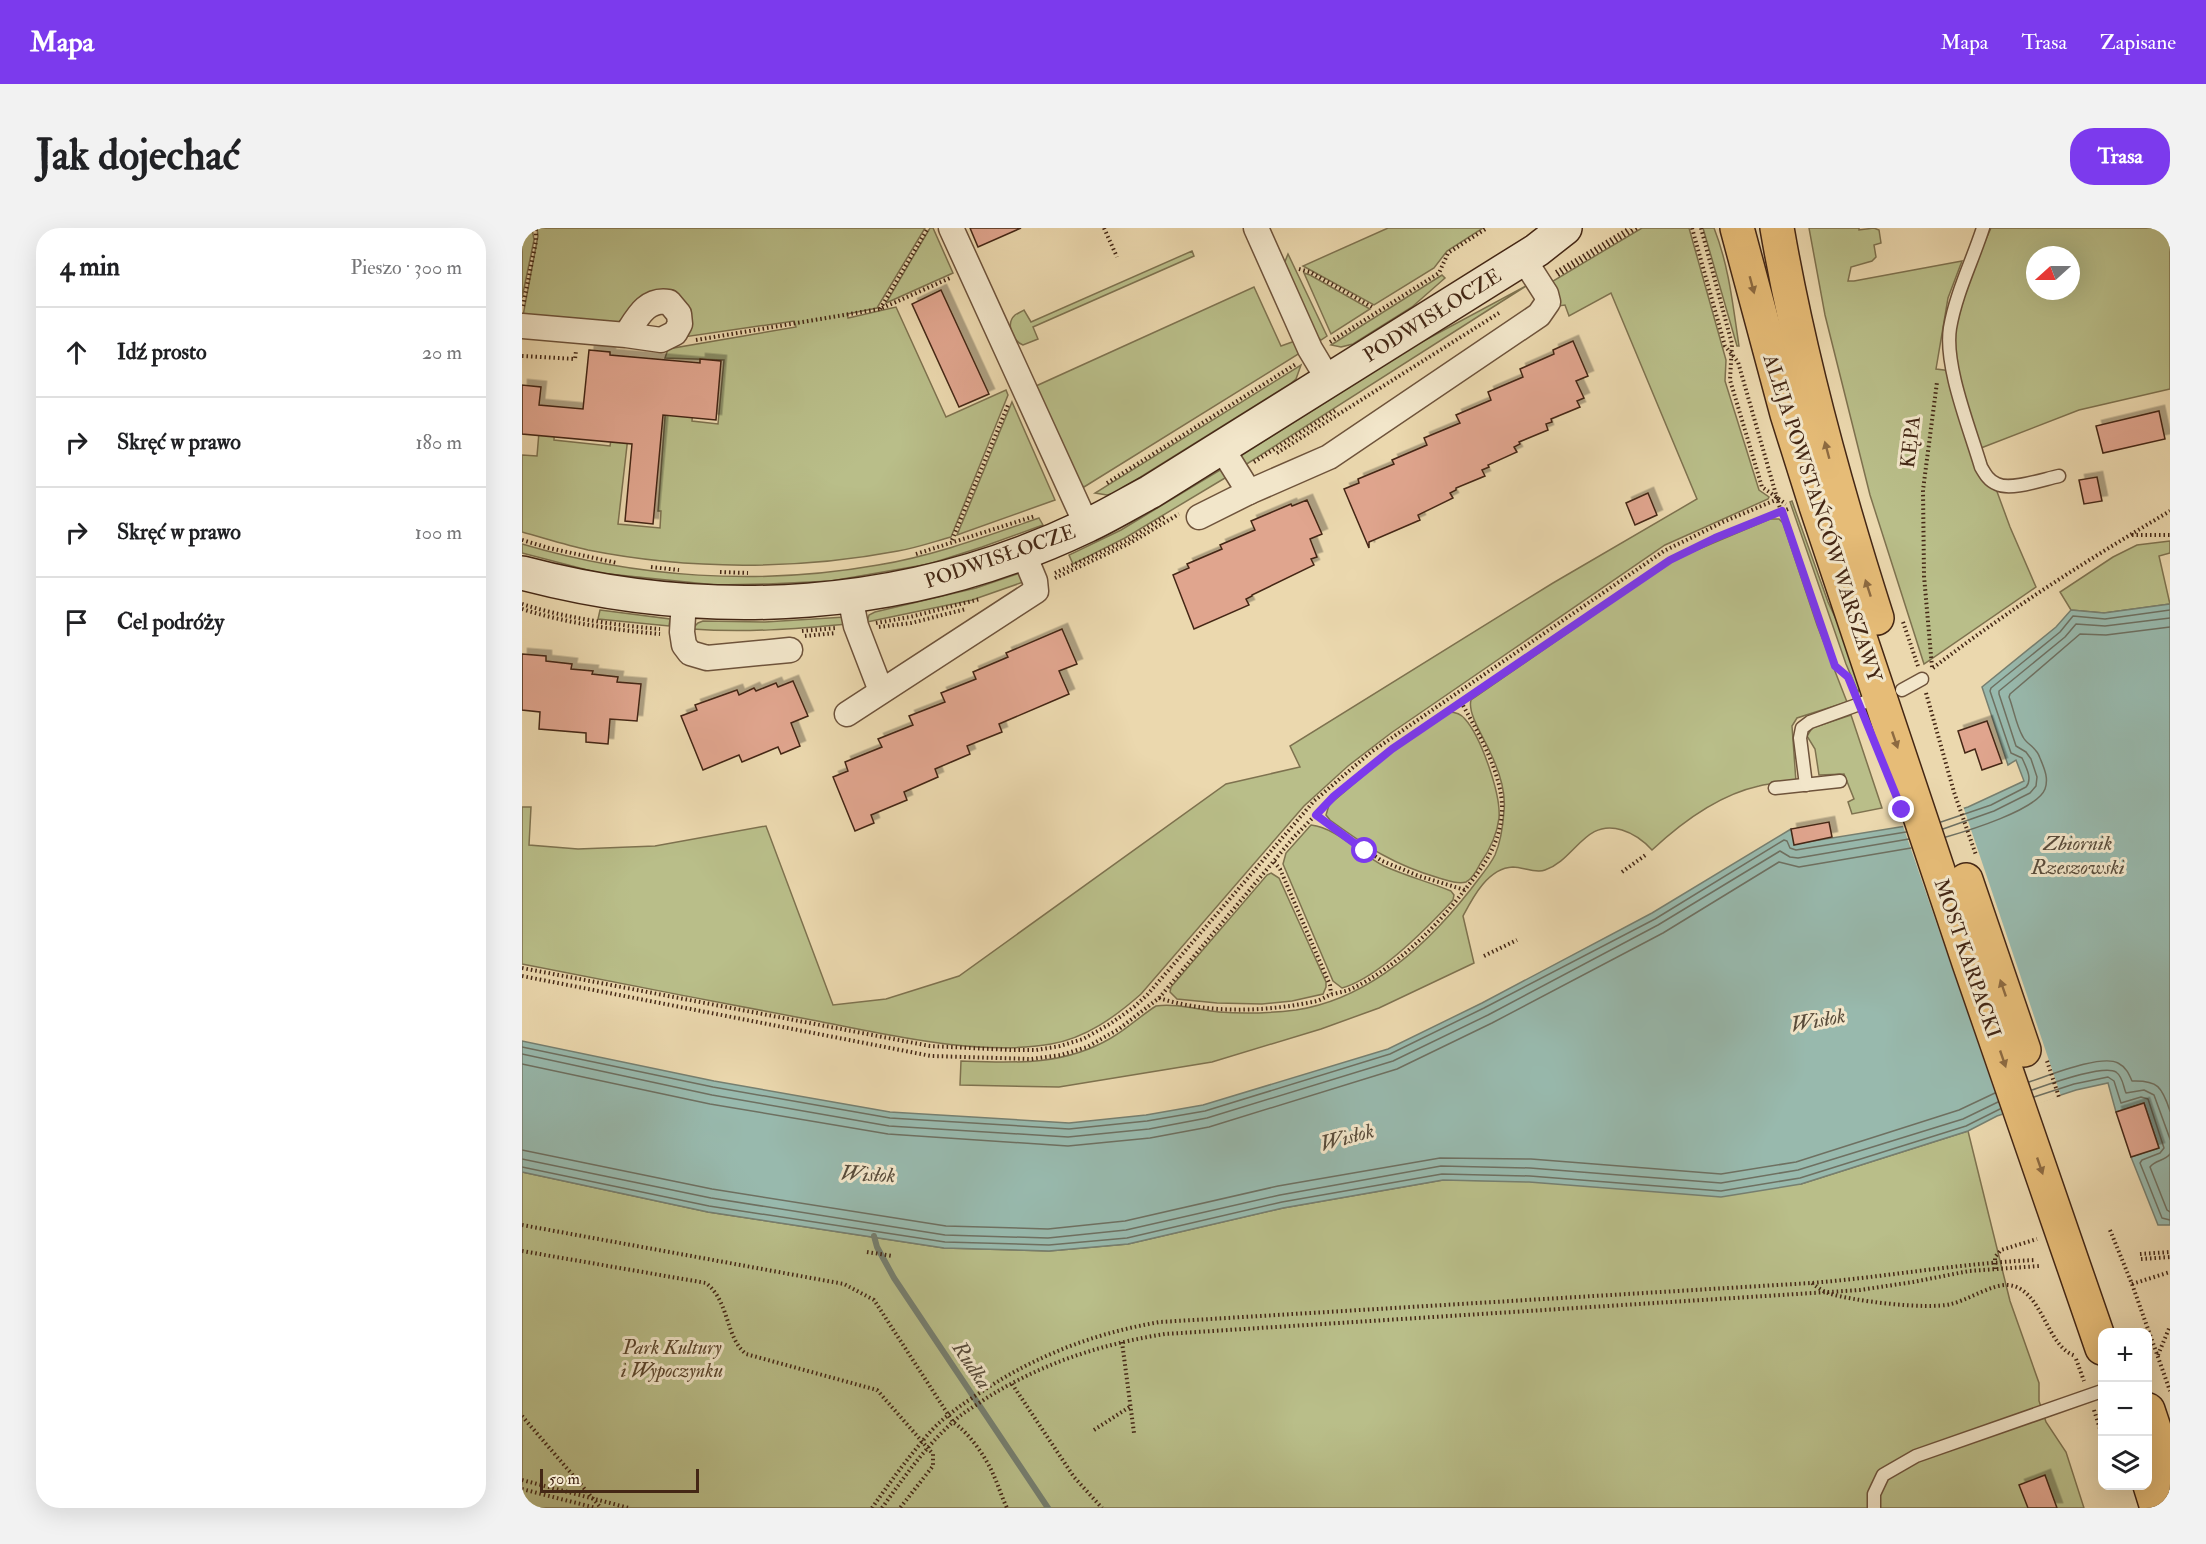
<!DOCTYPE html>
<html lang="pl">
<head>
<meta charset="utf-8">
<style>
  body { margin:0; font-family:"IM FELL Double Pica",serif; background:#f2f2f2; color:#202124 }
  .controls { position:absolute; right:18px; bottom:18px; display:grid; overflow:hidden; border-radius:12px; box-shadow:0 6px 24px #0002 }
  .controls button { width:54px; height:54px; display:grid; place-items:center; padding:0; border:0; border-bottom:2px solid #e0e0e0; background:#fff; color:#202124; font:30px sans-serif }
  .compass { position:absolute; left:1504px; top:18px; width:54px; height:54px; border-radius:50%; background:#fff; box-shadow:0 6px 24px #0002; rotate:249deg }
  .scale { position:absolute; left:18px; bottom:15px; width:159px; box-sizing:border-box; padding-left:6px; border:3px solid #442715; border-top:0; font-size:16px; line-height:21px; white-space:nowrap; color:#442715; -webkit-text-stroke:4px #f2e6ca; paint-order:stroke }
  .stop { position:absolute; width:18px; height:18px; margin:-14px; border:4px solid #7c3aed; border-radius:50%; background:#fff }
  .stop.end { background:#7c3aed; border-color:#fff; box-shadow:0 2px 6px #0008 }
  .list { margin:0; padding:0; list-style:none }
  h2 { display:flex; justify-content:space-between; align-items:center; height:78px; margin:0; padding:0 24px; font-size:26px }
  h2 small { font-size:20px; font-weight:400; color:#757577 }
  .list li { display:grid; grid-template-columns:39px 1fr auto; gap:18px; align-items:center; box-sizing:border-box; height:90px; padding:0 24px; border-top:2px solid #e0e0e0 }
  .list b { display:block; font-size:22px; white-space:nowrap }
  .list em { font-size:20px; font-style:normal; color:#757577 }
  .icon { flex:none; width:33px; height:33px; fill:none; stroke:currentColor; stroke-width:2; stroke-linecap:round; stroke-linejoin:round }
  .map { position:relative; flex:none; width:1648px; height:1280px; overflow:hidden; border-radius:24px }
  header { display:flex; align-items:center; gap:36px; box-sizing:border-box; height:84px; padding:0 30px; background:#7c3aed; color:#fff }
  header strong { font-size:28px }
  nav { display:flex; gap:33px; margin-inline-start:auto; font-size:21px }
  .intro { display:flex; align-items:center; justify-content:space-between; box-sizing:border-box; height:144px; padding:0 36px }
  h1 { margin:0; font-size:42px }
  .button { padding:15px 27px; border-radius:24px; background:#7c3aed; color:#fff; font-size:21px; font-weight:700 }
  main { display:flex; gap:36px; padding:0 36px }
  aside { flex:1; background:#fff; border-radius:24px; box-shadow:0 6px 24px #0002 }
  .map>svg:first-child { display:block }
</style>
</head>
<body>
<header>
<strong>Mapa</strong>
<nav><a>Mapa</a><a>Trasa</a><a>Zapisane</a></nav>
</header>
<div class="intro"><h1>Jak dojechać</h1><a class="button">Trasa</a></div>
<main>
<aside>
<h2>4 min<small>Pieszo · 300 m</small></h2>
<ul class="list">
<li><svg class="icon" aria-label="ahead" viewBox="0 0 24 24"><path d="M12 20V5M6 11l6-6 6 6"/></svg><div><b>Idź prosto</b></div><em>20 m</em></li>
<li><svg class="icon" aria-label="right" viewBox="0 0 24 24"><path d="M7 20v-9h11M14 6l5 5-5 5"/></svg><div><b>Skręć w prawo</b></div><em>180 m</em></li>
<li><svg class="icon" aria-label="right" viewBox="0 0 24 24"><path d="M7 20v-9h11M14 6l5 5-5 5"/></svg><div><b>Skręć w prawo</b></div><em>100 m</em></li>
<li><svg class="icon" aria-label="arrive" viewBox="0 0 24 24"><path d="M6 21V4h12l-3 4 3 4H6"/></svg><div><b>Cel podróży</b></div></li>
</ul>
</aside>
<div class="map">
<svg width="1648" height="1280" viewBox="0 0 1648 1280">
  <defs>
    <filter id="shadow"><feDropShadow dx="5.5" dy="-5.5" stdDeviation="0" flood-color="#0004"/></filter>
  </defs>
  <rect width="100%" height="100%" fill="#ebd8ae"/>
  <filter id="stains"><feTurbulence type="fractalNoise" baseFrequency=".00333" numOctaves="4"/><feColorMatrix values="0 0 0 0 .2 0 0 0 0 .09 0 0 0 0 .02 0 0 0 .5 -.17"/></filter>
  <radialGradient id="worn" r=".72"><stop offset=".6" stop-color="#630" stop-opacity="0"/><stop offset="1" stop-color="#630" stop-opacity=".3"/></radialGradient>
  <!-- green -->
  <g fill="#b9be89" stroke="#7e724f" stroke-width="1.5" fill-rule="evenodd">
    <path d="M0 0H10L12 12 0 70Z"/>
    <path d="M15 0H403L355 80 325 86 326 90 374 79 424 189 484 162 486 167 429 309C411 314 394 320 376 323 276 342 166 342 66 322 44 317 22 310 0 304V227L15 228 18 192H33L32 212 88 218 91 199 107 200 96 296 138 300 139 283H136L144 176 171 179 170 193 196 196 202 132 143 130 146 121 274 99 272 93 155 110 156 75 104 97 0 93 16 8Z"/>
    <path d="M408 0H411L431 45 364 75Z"/>
    <path d="M866 0H961L925 23 912 40 852 77 781 38Z"/>
    <path d="M1120 0H1167L1204 132 1203 153 1237 262 1247 269 1246 271 1143 317 869 505 826 538 782 578 619 766C593 789 564 810 529 816 456 829 363 806 290 792 193 774 97 755 0 736V579H9L7 617 56 621 133 618 244 598 311 777 364 771 437 748 704 556 778 539 768 518 1031 355 1175 271 1089 65 1047 88 1043 77 1036 78 1026 56Z"/>
    <path d="M1181 0H1192C1207 38 1211 78 1217 118H1215Z"/>
    <path d="M1287 0H1337V2L1352 0 1357 2 1359 15 1352 17 1354 29 1350 33 1329 39 1326 53H1332L1440 33 1426 70 1414 141 1430 143 1432 105 1450 42 1469 0H1648V161L1557 182 1459 220 1488 299 1514 359 1402 436 1348 267 1303 87ZM1513 27H1549V63H1513Z"/>
    <path d="M670 23 672 28 511 99 516 111 501 117C491 113 483 96 493 87 496 85 499 84 502 82L509 94Z"/>
    <path d="M766 26 805 108 799 112 790 104 762 36Z"/>
    <path d="M782 45 788 47 848 81 809 106Z"/>
    <path d="M920 47 923 50 890 79 831 116 819 119 809 117Z"/>
    <path d="M1004 58 720 239 717 230 720 227 894 117Z"/>
    <path d="M732 59 759 118 773 113 778 125 562 259 557 255 514 158Z"/>
    <path d="M779 137 774 151 768 156 593 265 585 267 573 265Z"/>
    <path d="M490 174 533 272 435 307Z"/>
    <path d="M698 242H703L708 247 603 310 551 336 547 327 599 302Z"/>
    <path d="M1270 273 1306 374 1338 443 1341 454 1336 464 1324 436 1268 274Z"/>
    <path d="M517 290 521 297 460 319 407 336 309 353 246 356 194 357 77 345 0 325V316C114 350 238 358 356 337 411 328 465 308 517 290Z"/>
    <path d="M1248 291H1257L1261 295 1295 397 1325 474 1275 490 1270 498 1274 554C1262 555 1249 555 1237 558 1196 567 1160 594 1130 622 1121 612 1113 606 1100 602 1063 590 1053 632 1023 642 1014 646 1001 639 991 639 966 640 951 669 941 688L952 735 857 780 799 801 690 834 537 859 438 857 439 833C492 835 542 838 589 810 605 801 618 788 634 778 654 775 677 782 697 784 722 786 749 785 774 782 847 771 906 716 949 661 957 650 967 639 973 627 979 613 981 598 982 583 984 565 977 543 969 526 964 513 945 486 949 472L1151 332Z"/>
    <path d="M1648 313V325L1637 328 1648 376 1582 385 1549 382 1538 364 1591 329 1615 317Z"/>
    <path d="M498 345 507 352 450 372 345 394 347 387 353 384 454 360Z"/>
    <path d="M78 382 148 391 147 398 76 391Z"/>
    <path d="M323 389 326 396C274 401 222 405 170 401L176 395 181 393 243 394Z"/>
    <path d="M927 484C933 484 939 486 943 491 959 509 979 566 977 590 975 607 967 623 958 636 955 642 950 651 944 654 935 657 925 652 917 650 872 637 845 619 808 592L804 587 807 577 869 524Z"/>
    <path d="M1329 487 1360 580 1330 586 1326 574 1332 571 1322 546 1297 547 1293 521 1285 508 1290 500Z"/>
    <path d="M789 597C815 600 838 626 862 638 884 648 907 654 929 663L932 667 931 672C906 699 856 750 820 760L811 753 761 636 764 625Z"/>
    <path d="M749 645 757 650 804 754V759L801 766 770 773 740 776 695 775 655 771 648 764 649 759 745 647Z"/>
    <path d="M1446 903 1488 1073 1517 1155V1173L1524 1194 1544 1224 1562 1280H0V944L186 984 422 1020 527 1023 606 1016 761 980 921 952 1279 956Z"/>
  </g>
  <!-- water -->
  <path fill="#98b9ad" stroke="#767f70" stroke-width="1.5" d="M1648 376V997H1636L1609 929 1637 920 1622 875 1594 884 1586 855 1554 862 1475 888 1446 903 1279 956 1199 969 1007 954 921 952 761 980 606 1016 527 1023 422 1020 186 984 0 944V813L192 853 368 884 547 895 624 887 681 877 866 821 960 775 1130 685 1269 601 1273 616 1384 598 1446 579 1502 553 1494 532 1486 537 1460 459 1534 399 1549 382 1582 385Z"/>
  <!-- pier -->
  <path fill="#ebd8ae" d="M1441 578 1539 868 1481 888 1380 595Z"/>
  <g fill="none" stroke-linecap="round" stroke-linejoin="round">
    <!-- shore -->
    <g stroke="#6e7061" stroke-width="1.5">
      <path d="M1419 594 1469 577 1504 559C1511 551 1504 539 1500 530L1489 525 1468 463 1469 460 1538 404 1551 388 1583 391 1648 382"/>
      <path d="M1421 601 1472 583 1508 565 1514 558 1515 549 1509 531 1504 524 1494 518 1477 466V463L1543 409 1554 396 1583 398 1648 390"/>
      <path d="M1424 609C1445 603 1515 582 1523 561 1527 550 1522 540 1518 530 1514 518 1505 517 1501 509 1494 497 1492 482 1487 469L1488 466 1558 406 1584 407 1648 399"/>
      <path d="M0 819 191 859 368 890 547 901 625 893 683 883 868 826 962 780 1133 691 1262 612 1265 613 1268 620 1274 622 1384 604"/>
      <path d="M0 826 190 867 367 898 546 909 627 901 685 890 871 833 966 787 1136 697 1258 623 1268 629 1276 630 1387 611"/>
      <path d="M0 836 188 876 366 906 546 918 628 910 687 899 875 841 970 795 1141 705 1257 634 1277 639 1389 620"/>
      <path d="M1507 854C1526 848 1579 826 1596 835 1604 839 1607 846 1610 853 1636 852 1640 859 1648 883"/>
      <path d="M1510 862C1525 857 1581 836 1594 844 1601 849 1601 858 1604 865L1622 862 1632 867 1648 911"/>
      <path d="M1512 869 1552 856 1586 849 1592 853 1599 875 1619 869 1626 871 1642 920 1638 925 1620 932 1618 935 1640 990 1648 992"/>
      <path d="M0 922 190 961 424 998 526 1001 603 993 756 958 918 930 1009 931 1199 946 1274 934 1437 882 1473 865"/>
      <path d="M1648 926C1643 933 1633 932 1628 939L1645 982 1648 984"/>
      <path d="M0 931 189 970 423 1007 526 1010 604 1002 758 967 919 938 1008 940 1199 955 1276 942 1441 891 1476 874"/>
      <path d="M0 939 187 978 423 1014 527 1017 605 1010 760 974 920 946 1008 948 1199 963 1278 950 1444 898 1478 881"/>
    </g>
    <!-- stream -->
    <path stroke="#767f70" stroke-width="6" d="M352 1008 355 1019 372 1050 526 1280"/>
  </g>
  <!-- building -->
  <g fill="#e0a58e" stroke="#442715" stroke-width="1.5" filter="url(#shadow)">
    <path d="M448 0H499L456 19Z"/>
    <path d="M419 62 467 166 437 179 390 76Z"/>
    <path d="M1051 113 1066 148 1054 153 1062 170 1055 173 1058 179 1029 191 1030 194 1024 196 1026 202 997 214 998 216 992 219 995 224 966 237 967 239 960 242 963 248 934 260V262L928 265 931 270 896 287 898 292 847 314V320L822 261 837 255 836 251 872 236 870 232 905 217 902 210 938 195 934 187 969 172 966 164 1001 149 998 141 1032 126 1031 122Z"/>
    <path d="M67 122 88 124V127L178 135V131L199 133 194 192 141 187 131 296 103 293 110 216 0 206V157L19 159 17 177 61 181Z"/>
    <path d="M1637 183 1643 211 1581 225 1574 198Z"/>
    <path d="M1575 249 1580 273 1562 276 1557 252Z"/>
    <path d="M1126 265 1135 287 1113 297 1104 275Z"/>
    <path d="M785 272 800 306 788 311 795 329 789 331 792 337 730 367V368L724 371 727 377 672 401 651 347 667 340 665 336 700 321 698 317 733 302 729 293 769 276 770 278Z"/>
    <path d="M540 401 555 436 537 443 547 466 477 496 480 504 445 518 448 526 413 541 416 549 382 564 385 572 349 587 352 595 333 603 311 549 326 543 323 534 360 519 356 511 391 497 387 488 423 474 419 465 454 451 451 444 486 429 484 425Z"/>
    <path d="M0 426 24 428V433L50 436 49 441 71 443 70 446 96 449 95 454 119 456 115 493 88 491 86 516 64 514V505L17 501 18 484 0 482Z"/>
    <path d="M271 453 286 488 269 495 278 518 259 526 256 519 220 534 217 527 181 542 159 488 175 482 173 477 215 462 217 467 232 460 234 463 254 455 256 459Z"/>
    <path d="M1465 493 1480 535 1460 542 1453 521 1443 525 1436 503Z"/>
    <path d="M1307 594 1310 609 1272 617 1269 601Z"/>
    <path d="M1622 875 1637 920 1609 929 1594 884Z"/>
    <path d="M1523 1247 1535 1280H1506L1497 1257Z"/>
  </g>
  <g fill="none" stroke-linecap="round" stroke-linejoin="round">
    <defs>
      <g id="lane">
        <path d="M1461 0C1450 34 1434 65 1428 100 1422 138 1448 201 1459 239 1463 246 1467 253 1475 256 1489 263 1522 251 1537 248"/>
        <path d="M1380 462 1400 451"/>
        <path d="M1284 557 1278 510 1280 500 1288 494 1357 469"/>
        <path d="M1253 560 1318 553"/>
        <path d="M1352 1280V1266L1361 1247 1394 1228 1580 1163"/>
      </g>
      <g id="street">
        <path d="M429 0 565 298"/>
        <path d="M734 0 788 121 806 151"/>
        <path d="M0 98 104 107 139 112 153 105 158 96 157 86 147 74C124 70 115 90 104 107"/>
        <path d="M699 219 727 264"/>
        <path d="M677 289 727 264 807 229 1017 87 1026 74 1024 66 1001 30"/>
        <path d="M328 369 334 398 359 463"/>
        <path d="M162 373 160 404 162 417 168 425 185 430 268 422"/>
        <path d="M325 486 514 363 513 353 501 324"/>
      </g>
      <path id="secondary" d="M0 345C190 395 386 383 564 298 586 288 607 275 628 264L1015 22 1043 0"/>
      <g id="primary">
        <path d="M1215 0 1265 186 1294 278 1447 735 1580 1120"/>
        <path d="M1255 0C1278 133 1314 262 1355 390"/>
        <path d="M1444 652 1502 822"/>
        <path d="M1626 1182 1648 1248"/>
        <path d="M1626 1251 1635 1280"/>
      </g>
    </defs>
    <!-- lane casing -->
    <use href="#lane" stroke="#6e533b" stroke-width="15"/>
    <!-- street casing -->
    <use href="#street" stroke="#6e533b" stroke-width="27"/>
    <!-- secondary casing -->
    <use href="#secondary" stroke="#442715" stroke-width="36"/>
    <!-- primary casing -->
    <use href="#primary" stroke="#442715" stroke-width="36"/>
    <!-- path -->
    <g stroke="#442715" stroke-width="4" stroke-dasharray="1.5 3" stroke-linecap="butt">
      <path d="M582 0 595 29"/>
      <path d="M1170 0 1203 118 1216 134 1257 277 1313 438 1323 447"/>
      <path d="M1179 0 1210 116 1208 152 1240 259 1264 276"/>
      <path d="M777 41 788 44 852 80"/>
      <path d="M1034 44 1108 0"/>
      <path d="M1036 47 1115 0"/>
      <path d="M1 78 14 13V0"/>
      <path d="M358 81 406 0"/>
      <path d="M174 112 358 81 428 50"/>
      <path d="M808 114 917 45 926 25 965 0"/>
      <path d="M0 128 53 131 54 123"/>
      <path d="M755 225 977 85"/>
      <path d="M732 234 814 182"/>
      <path d="M585 255 774 136"/>
      <path d="M1610 307H1648"/>
      <path d="M0 312 27 320 95 335"/>
      <path d="M430 312 486 177"/>
      <path d="M394 326 513 288"/>
      <path d="M129 339 157 342"/>
      <path d="M198 344 226 345"/>
      <path d="M533 345 606 312 644 288"/>
      <path d="M533 350 608 315 657 286"/>
      <path d="M0 376C44 390 92 397 138 401"/>
      <path d="M0 381C44 395 92 402 138 406"/>
      <path d="M1381 394 1396 438"/>
      <path d="M354 395 388 389 458 371"/>
      <path d="M357 399 389 395 444 381"/>
      <path d="M280 403 314 400"/>
      <path d="M283 408 314 405"/>
      <path d="M1410 439 1402 348 1401 262 1415 154"/>
      <path d="M1411 440C1486 382 1567 331 1648 283"/>
      <path d="M1404 465 1432 564 1454 627"/>
      <path d="M794 587 860 633 897 648 943 662"/>
      <path d="M752 634 758 641 808 757 809 766"/>
      <path d="M1100 644 1125 626"/>
      <path d="M962 728 995 712"/>
      <path d="M0 740 408 818 488 822H514L538 818 561 811 588 796 612 779 626 766 792 573 849 524 1142 323 1201 294 1256 271"/>
      <path d="M0 748 409 828 509 831 539 827 565 819 597 801 637 770 772 609 812 568 839 544 870 521 1148 332 1193 310 1266 281"/>
      <path d="M637 770C687 786 745 784 795 773 801 771 806 767 811 766 819 764 826 763 833 759 873 740 915 698 941 664 962 638 980 614 980 579 980 546 955 502 939 474"/>
      <path d="M1525 833 1537 869"/>
      <path d="M0 997 322 1056 352 1072 431 1194C448 1206 464 1229 472 1248 477 1259 480 1270 485 1280"/>
      <path d="M1588 1002 1610 1056 1648 1163"/>
      <path d="M0 1023 184 1055C208 1074 203 1109 224 1126L355 1162 411 1226V1238L378 1280"/>
      <path d="M345 1024 371 1028"/>
      <path d="M1618 1026 1648 1024"/>
      <path d="M1619 1031 1648 1029"/>
      <path d="M1473 1041V1029L1479 1022 1515 1011"/>
      <path d="M1290 1055C1295 1059 1300 1063 1306 1065 1329 1073 1406 1082 1429 1076 1446 1072 1470 1056 1486 1057 1521 1060 1524 1120 1554 1128"/>
      <path d="M1610 1056 1648 1044"/>
      <path d="M600 1114 612 1205"/>
      <path d="M1636 1127 1648 1098"/>
      <path d="M1554 1131 1562 1153"/>
      <path d="M490 1156 552 1249 580 1280"/>
      <path d="M1572 1182 1580 1207"/>
      <path d="M0 1188 79 1280"/>
      <path d="M572 1202 609 1178"/>
      <path d="M0 1252 107 1280"/>
      <path d="M0 1261 74 1280"/>
      <path d="M350 1280C368 1254 388 1227 409 1203 424 1187 441 1176 459 1164 515 1127 573 1105 638 1094L1289 1055C1364 1049 1439 1035 1514 1032"/>
      <path d="M360 1280C382 1249 404 1218 433 1192 442 1184 453 1178 463 1171 518 1136 579 1116 643 1106L1338 1062 1391 1054 1447 1043 1517 1038"/>
    </g>
    <!-- lane -->
    <use href="#lane" stroke="#f2e6ca" stroke-width="12"/>
    <!-- street -->
    <use href="#street" stroke="#f2e6ca" stroke-width="24"/>
    <!-- secondary -->
    <use href="#secondary" stroke="#f2e6ca" stroke-width="33"/>
    <!-- primary -->
    <use href="#primary" stroke="#e6bc77" stroke-width="33"/>
  </g>
  <!-- one-way arrows -->
  <defs><path id="oneway-solid" d="M-6-.8H1V-3.2L6.5 0L1 3.2V.8H-6Z" transform="scale(1.5)"/></defs>
  <g fill="#8d6a41">
    <use href="#oneway-solid" transform="translate(1230 57) rotate(75)"/>
    <use href="#oneway-solid" transform="translate(1305 222) rotate(-105)"/>
    <use href="#oneway-solid" transform="translate(1346 360) rotate(-108)"/>
    <use href="#oneway-solid" transform="translate(1373 512) rotate(71)"/>
    <use href="#oneway-solid" transform="translate(1481 760) rotate(-109)"/>
    <use href="#oneway-solid" transform="translate(1481 831) rotate(71)"/>
    <use href="#oneway-solid" transform="translate(1518 938) rotate(71)"/>
  </g>
  <g fill="none" stroke-linecap="round" stroke-linejoin="round">
    <!-- route -->
    <path stroke="#7c3aed" stroke-width="8" d="M843 623 794 587 812 568 870 521 1148 332 1193 310 1260 283 1313 438 1326 449 1380 582"/>
  </g>
  <g text-anchor="middle" stroke-width="6" stroke-linejoin="round" paint-order="stroke">
    <!-- street labels -->
    <g font-size="20" fill="#442715" stroke="#f2e6ca">
      <text transform="translate(910 87) rotate(-32)" y="7">PODWISŁOCZE</text>
      <text transform="translate(1388 214) rotate(-83)" y="7">KĘPA</text>
      <text transform="translate(1301 290) rotate(72)" y="7">ALEJA POWSTAŃCÓW WARSZAWY</text>
      <text transform="translate(478 328) rotate(-19)" y="7">PODWISŁOCZE</text>
      <text transform="translate(1446 730) rotate(71)" y="7">MOST KARPACKI</text>
    </g>
    <!-- park labels -->
    <g font-size="20" font-style="italic" fill="#5b452c" stroke="#f2e6ca">
      <text x="150" y="1126">Park Kultury<tspan x="150" dy="23">i Wypoczynku</tspan></text>
    </g>
    <!-- water labels -->
    <g font-size="21" font-style="italic" fill="#594c3b" stroke="#f2e6ca">
      <text x="1556" y="622">Zbiornik<tspan x="1556" dy="24">Rzeszowski</tspan></text>
      <text transform="translate(1296 792) rotate(-10)" y="7">Wisłok</text>
      <text transform="translate(825 909) rotate(-15)" y="7">Wisłok</text>
      <text transform="translate(346 946) rotate(3)" y="7">Wisłok</text>
      <text transform="translate(450 1137) rotate(56)" y="7">Rudka</text>
    </g>
  </g>
  <rect width="100%" height="100%" filter="url(#stains)"/>
  <rect width="100%" height="100%" fill="url(#worn)"/>
</svg>
<div class="controls">
<button>+</button>
<button>−</button>
<button><svg class="icon" aria-label="layers" viewBox="0 0 24 24"><path d="M12 4l9 5-9 5-9-5zM3 14l9 5 9-5"/></svg></button>
</div>
<svg class="compass" viewBox="-18 -18 36 36"><path d="M0-13l5 13h-10z" fill="#e53935"/><path d="M0 13l5-13h-10z" fill="#757577"/></svg>
<div class="scale">50 m</div>
<div class="stop" style="left:843px;top:623px"></div>
<div class="stop end" style="left:1380px;top:582px"></div>
</div>
</main>
</body>
</html>
